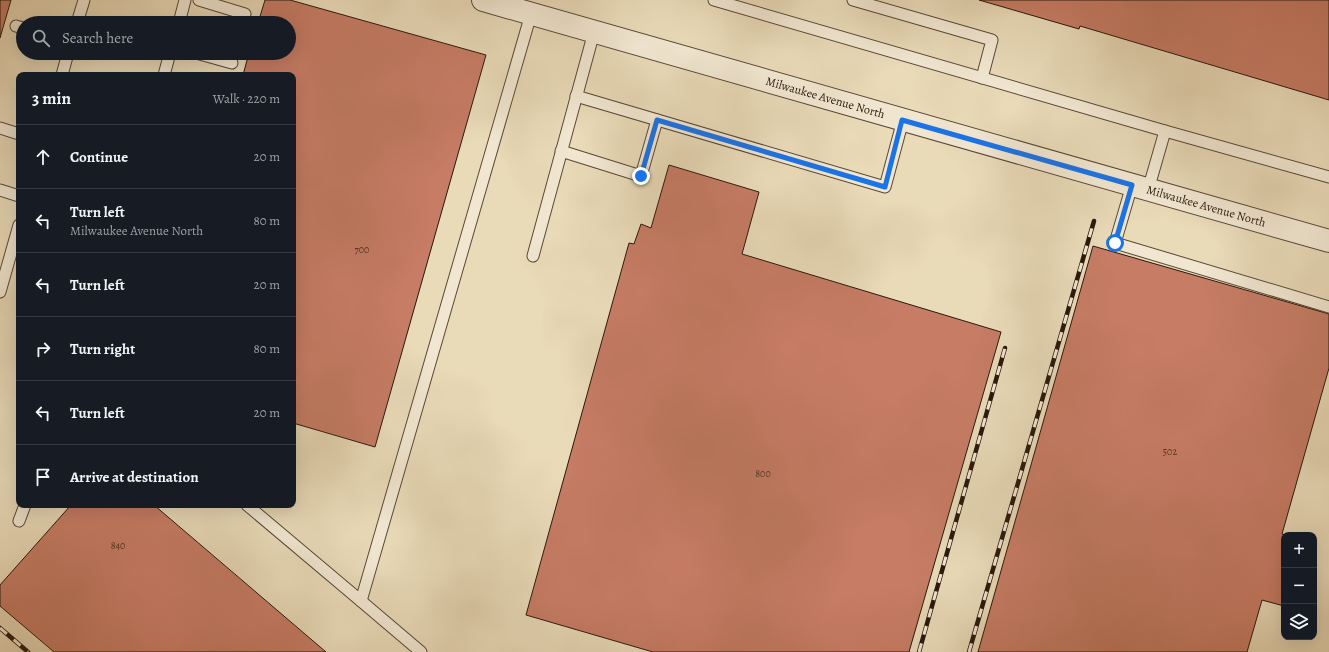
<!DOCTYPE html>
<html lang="en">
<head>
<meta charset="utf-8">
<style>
  body { margin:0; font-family:Alegreya,serif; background:#20242c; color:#f1f3f6 }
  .controls { position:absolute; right:12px; bottom:12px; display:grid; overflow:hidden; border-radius:8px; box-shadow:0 4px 16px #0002 }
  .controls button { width:36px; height:36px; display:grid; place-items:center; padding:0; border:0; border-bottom:1px solid #363941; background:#171b24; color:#f1f3f6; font:20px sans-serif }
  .stop { position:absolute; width:12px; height:12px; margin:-9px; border:3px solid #1a73e8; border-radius:50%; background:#fff }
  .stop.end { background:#1a73e8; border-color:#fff; box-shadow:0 1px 4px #0008 }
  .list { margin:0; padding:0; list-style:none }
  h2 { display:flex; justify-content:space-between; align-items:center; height:52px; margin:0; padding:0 16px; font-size:17px }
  h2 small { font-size:13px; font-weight:400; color:#9ea1a6 }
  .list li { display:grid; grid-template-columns:26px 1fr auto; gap:12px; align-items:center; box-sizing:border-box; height:64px; padding:0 16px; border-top:1px solid #363941 }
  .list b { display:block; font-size:15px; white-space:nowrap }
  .list p { margin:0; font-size:13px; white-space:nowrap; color:#9ea1a6 }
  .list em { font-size:13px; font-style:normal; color:#9ea1a6 }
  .icon { flex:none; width:22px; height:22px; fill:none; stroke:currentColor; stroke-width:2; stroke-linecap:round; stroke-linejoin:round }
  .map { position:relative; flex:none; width:1329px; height:652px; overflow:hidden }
  .search { position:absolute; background:#171b24; box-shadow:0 4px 16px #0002; left:16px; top:16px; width:280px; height:44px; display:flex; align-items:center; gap:10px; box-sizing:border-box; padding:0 14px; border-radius:22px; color:#9ea1a6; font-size:15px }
  .panel { position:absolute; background:#171b24; box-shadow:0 4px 16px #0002; left:16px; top:72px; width:280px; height:436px; border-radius:8px }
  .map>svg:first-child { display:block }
</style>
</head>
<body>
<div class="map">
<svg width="1329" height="652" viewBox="0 0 1329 652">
  <rect width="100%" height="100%" fill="#e9dab8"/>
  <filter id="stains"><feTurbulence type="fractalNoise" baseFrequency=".005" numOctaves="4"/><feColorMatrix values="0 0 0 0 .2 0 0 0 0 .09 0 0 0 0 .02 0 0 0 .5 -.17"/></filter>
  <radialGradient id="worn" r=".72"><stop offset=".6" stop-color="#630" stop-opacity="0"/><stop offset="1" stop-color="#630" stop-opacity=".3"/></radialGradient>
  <!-- building -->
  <g fill="#c67c65" stroke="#29180c">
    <path d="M0 0H11L0 38Z"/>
    <path d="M265 0H290L486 55 375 447 293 423V75H243L249 53H289V23H258Z"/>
    <path d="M979 0H1329V100L1080 26 1079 29Z"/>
    <path d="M669 165 759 192 742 254 1001 332 909 652H653L526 615 629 243 634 244 641 224 651 228Z"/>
    <path d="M1093 246 1329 314V368L1282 534 1286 535H1284V606L1262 600 1247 652H978Z"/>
    <path d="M71 505H154L326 652H54L0 606V585Z"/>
  </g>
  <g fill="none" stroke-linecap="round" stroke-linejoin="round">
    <defs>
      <g id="service">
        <path d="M199 0 245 14"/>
        <path d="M714 0 1165 131 1148 190"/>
        <path d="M853 0 992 40 982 78"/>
        <path d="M77 23 84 0"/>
        <path d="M179 23 185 0"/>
        <path d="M16 26 23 28"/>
        <path d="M196 53 232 63"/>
        <path d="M62 75 68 53"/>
        <path d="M164 75 170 53"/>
        <path d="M576 96 885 187 903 120"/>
        <path d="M0 128 19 134"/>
        <path d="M1165 131 1329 177"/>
        <path d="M561 151 641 176 657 120"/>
        <path d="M1132 185 1115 243 1329 307"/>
        <path d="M0 190 19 196"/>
        <path d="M533 256 594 32"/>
        <path d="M0 292 19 225"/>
        <path d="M247 505 361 601 531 14"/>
        <path d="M19 521 25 505"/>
        <path d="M361 601 421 652"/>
      </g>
      <g id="minor">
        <path id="s1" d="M483 0 1329 241"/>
      </g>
    </defs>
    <!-- service casing -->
    <use href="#service" stroke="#594837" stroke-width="13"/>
    <!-- minor casing -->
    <use href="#minor" stroke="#594837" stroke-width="24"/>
    <!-- service -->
    <use href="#service" stroke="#f1e7d1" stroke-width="11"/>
    <!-- minor -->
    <use href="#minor" stroke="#f1e7d1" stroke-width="22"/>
    <defs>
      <g id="rail">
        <path d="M0 628 28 652"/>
        <path d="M919 652 1005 348"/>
        <path d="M969 652 1094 221"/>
      </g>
    </defs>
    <!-- rail casing -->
    <use href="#rail" stroke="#29180c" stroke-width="4.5"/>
    <!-- rail -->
    <use href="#rail" stroke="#f1e7d1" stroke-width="3" stroke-dasharray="9" stroke-linecap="butt"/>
  </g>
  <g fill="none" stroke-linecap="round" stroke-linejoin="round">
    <!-- route -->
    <path stroke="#1a73e8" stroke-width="5" d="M641 176 657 120 885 187 902 120 1132 185 1115 243"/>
  </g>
  <g text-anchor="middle" stroke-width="3" stroke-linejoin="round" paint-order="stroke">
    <!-- number labels -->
    <g font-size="10" fill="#503122">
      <text x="362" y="253">700</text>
      <text x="1170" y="455">502</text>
      <text x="763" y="477">800</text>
      <text x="118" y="549">840</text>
    </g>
    <!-- street labels -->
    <g font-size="12" fill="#29180c" stroke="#f1e7d1">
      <text dy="4" stroke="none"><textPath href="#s1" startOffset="356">Milwaukee Avenue North</textPath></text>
      <text dy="4" stroke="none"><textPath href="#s1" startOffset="752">Milwaukee Avenue North</textPath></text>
    </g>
  </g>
  <rect width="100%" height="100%" filter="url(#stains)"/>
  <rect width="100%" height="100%" fill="url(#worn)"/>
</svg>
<div class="controls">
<button>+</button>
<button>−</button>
<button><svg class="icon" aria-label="layers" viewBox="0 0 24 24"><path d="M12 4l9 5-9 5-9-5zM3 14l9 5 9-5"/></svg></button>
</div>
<div class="stop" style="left:1115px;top:243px"></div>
<div class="stop end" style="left:641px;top:176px"></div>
<div class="search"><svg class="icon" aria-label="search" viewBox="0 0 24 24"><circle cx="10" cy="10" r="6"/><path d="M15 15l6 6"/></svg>Search here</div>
<section class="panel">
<h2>3 min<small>Walk · 220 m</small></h2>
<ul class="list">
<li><svg class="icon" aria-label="ahead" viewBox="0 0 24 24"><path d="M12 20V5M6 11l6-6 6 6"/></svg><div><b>Continue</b></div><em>20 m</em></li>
<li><svg class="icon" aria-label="left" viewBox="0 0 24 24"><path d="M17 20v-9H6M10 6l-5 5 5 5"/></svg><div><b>Turn left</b><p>Milwaukee Avenue North</p></div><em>80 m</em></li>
<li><svg class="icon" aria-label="left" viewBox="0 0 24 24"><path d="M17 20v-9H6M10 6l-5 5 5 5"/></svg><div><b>Turn left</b></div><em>20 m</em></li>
<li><svg class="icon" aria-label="right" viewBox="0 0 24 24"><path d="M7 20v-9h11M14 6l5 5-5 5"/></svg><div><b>Turn right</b></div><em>80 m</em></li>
<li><svg class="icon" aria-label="left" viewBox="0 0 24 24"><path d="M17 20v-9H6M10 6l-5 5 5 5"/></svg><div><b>Turn left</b></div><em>20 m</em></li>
<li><svg class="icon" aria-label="arrive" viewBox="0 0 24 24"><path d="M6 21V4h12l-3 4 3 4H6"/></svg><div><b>Arrive at destination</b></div></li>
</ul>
</section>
</div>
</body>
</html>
